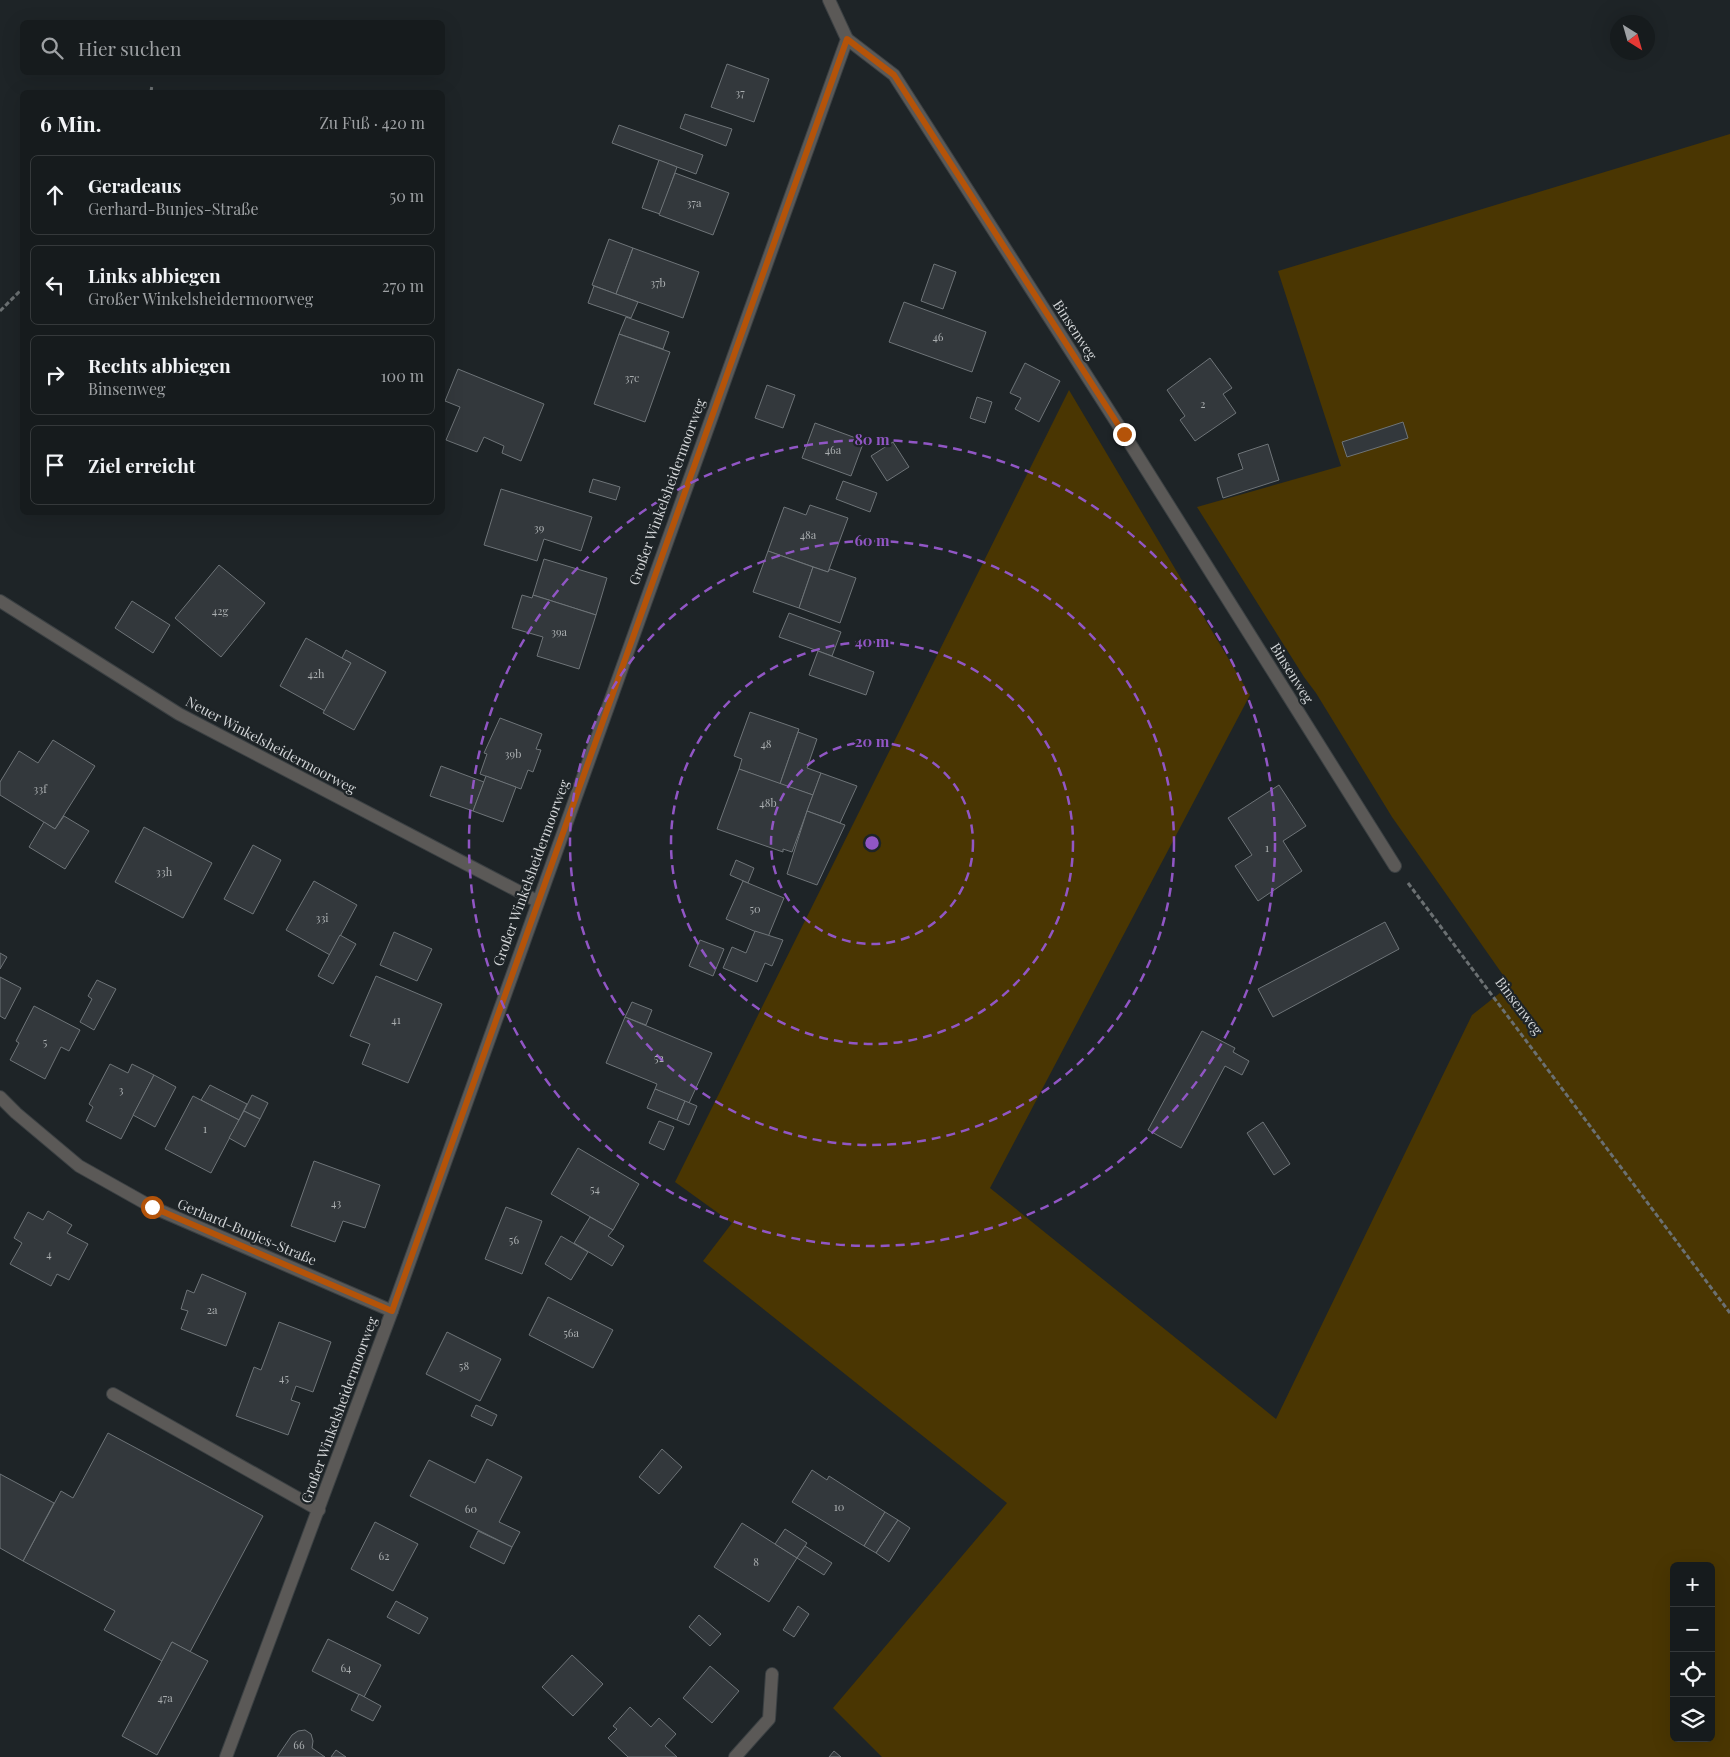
<!DOCTYPE html>
<html lang="de">
<head>
<meta charset="utf-8">
<style>
  body { margin:0; font-family:"Playfair Display",serif; background:#1f2426; color:#f1f3f6 }
  .controls { position:absolute; right:15px; bottom:15px; display:grid; overflow:hidden; border-radius:8px; box-shadow:0 5px 20px #0002 }
  .controls button { width:45px; height:45px; display:grid; place-items:center; padding:0; border:0; border-bottom:1px solid #35393b; background:#161b1d; color:#f1f3f6; font:25px sans-serif }
  .compass { position:absolute; left:1610px; top:15px; width:45px; height:45px; border-radius:50%; background:#161b1d; box-shadow:0 5px 20px #0002; rotate:143deg }
  .stop { position:absolute; width:15px; height:15px; margin:-11px; border:4px solid #b45309; border-radius:50%; background:#fff }
  .stop.end { background:#b45309; border-color:#fff; box-shadow:0 1px 5px #0008 }
  .list { margin:0; padding:0; list-style:none }
  h2 { display:flex; justify-content:space-between; align-items:center; height:65px; margin:0; padding:0 20px; font-size:21px }
  h2 small { font-size:16px; font-weight:400; color:#9ea1a4 }
  .list li { display:grid; grid-template-columns:32px 1fr auto; gap:15px; align-items:center; box-sizing:border-box; height:80px; margin:0 10px 10px; padding:0 10px; border:1px solid #35393b; border-radius:8px }
  .list b { display:block; font-size:19px; white-space:nowrap }
  .list p { margin:0; font-size:16px; white-space:nowrap; color:#9ea1a4 }
  .list em { font-size:16px; font-style:normal; color:#9ea1a4 }
  .icon { flex:none; width:28px; height:28px; fill:none; stroke:currentColor; stroke-width:2; stroke-linecap:round; stroke-linejoin:round }
  .map { position:relative; flex:none; width:1730px; height:1757px; overflow:hidden }
  .search { position:absolute; background:#161b1d; box-shadow:0 5px 20px #0002; left:20px; top:20px; width:425px; height:55px; display:flex; align-items:center; gap:12px; box-sizing:border-box; padding:0 18px; border-radius:8px; color:#9ea1a4; font-size:19px }
  .panel { position:absolute; background:#161b1d; box-shadow:0 5px 20px #0002; left:20px; top:90px; width:425px; height:425px; border-radius:8px }
  .map>svg:first-child { display:block }
</style>
</head>
<body>
<div class="map">
<svg width="1730" height="1757" viewBox="0 0 1730 1757">
  <rect width="100%" height="100%" fill="#1e2427"/>
  <!-- green -->
  <path fill="#4a3602" fill-rule="evenodd" d="M1730 134V1757H882L833 1708 1007 1503 703 1261 732 1223 675 1182 1069 390 1250 695 990 1188 1276 1419 1472 1015 1510 985 1392 817 1316 693 1304 677 1197 507 1341 466 1278 271ZM1674 1566H1711V1738H1674Z"/>
  <!-- building -->
  <g fill="#33383c" stroke="#6e7478">
    <path d="M727 64 769 79 754 122 711 107Z"/>
    <path d="M685 114 732 129 726 146 680 128Z"/>
    <path d="M619 125 703 155 696 174 612 143Z"/>
    <path d="M659 160 677 167 660 214 642 208Z"/>
    <path d="M675 173 729 193 713 235 659 215Z"/>
    <path d="M609 239 633 248 616 294 592 285Z"/>
    <path d="M633 248 699 272 683 318 616 294Z"/>
    <path d="M934 264 956 272 943 309 921 301Z"/>
    <path d="M594 286 638 302 631 318 588 303Z"/>
    <path d="M904 302 986 332 972 372 889 342Z"/>
    <path d="M626 317 669 332 663 349 619 334Z"/>
    <path d="M619 334 670 352 645 422 594 404Z"/>
    <path d="M1210 358 1232 388 1223 394 1236 413 1195 441 1180 420 1185 416 1167 390Z"/>
    <path d="M1025 363 1060 381 1039 422 1015 409 1021 398 1010 393Z"/>
    <path d="M458 369 544 404 521 461 502 453 504 446 484 437 477 452 446 440 460 407 445 401Z"/>
    <path d="M767 385 795 395 783 428 755 418Z"/>
    <path d="M977 397 992 402 985 423 970 418Z"/>
    <path d="M1403 422 1408 438 1347 457 1342 442Z"/>
    <path d="M815 423 864 441 851 476 802 458Z"/>
    <path d="M893 442 909 467 887 481 871 456Z"/>
    <path d="M1268 444 1279 480 1223 498 1217 478 1243 469 1238 454Z"/>
    <path d="M593 479 620 487 616 500 589 492Z"/>
    <path d="M843 481 877 493 870 512 836 499Z"/>
    <path d="M501 489 592 517 581 551 544 539 537 561 484 545Z"/>
    <path d="M810 505 848 518 828 572 768 551 784 507 806 515Z"/>
    <path d="M768 551 813 567 799 608 753 592Z"/>
    <path d="M544 559 607 578 596 615 533 595Z"/>
    <path d="M219 565 265 603 221 657 175 618Z"/>
    <path d="M813 567 828 572 830 569 856 578 840 623 799 608Z"/>
    <path d="M522 595 532 598 533 595 596 615 579 669 537 656 543 637 512 628Z"/>
    <path d="M132 601 170 625 153 653 115 628Z"/>
    <path d="M789 613 841 632 832 656 779 637Z"/>
    <path d="M306 638 351 663 325 711 280 686Z"/>
    <path d="M346 650 386 672 354 730 323 713 351 663 342 658Z"/>
    <path d="M818 651 874 672 866 695 809 675Z"/>
    <path d="M750 712 799 729 780 784 739 769 742 759 734 756Z"/>
    <path d="M500 718 542 734 536 749 541 750 533 772 528 770 521 789 480 774 487 754 484 753Z"/>
    <path d="M798 732 817 739 807 768 821 773 813 795 780 784Z"/>
    <path d="M53 740 95 766 55 829 0 795V782L19 751 38 763Z"/>
    <path d="M441 766 484 782 473 811 430 796Z"/>
    <path d="M739 769 813 795 792 852 783 849V852L717 829Z"/>
    <path d="M821 773 857 786 840 823 807 811Z"/>
    <path d="M486 776 516 787 503 822 473 811Z"/>
    <path d="M1279 785 1306 826 1283 841 1302 871 1258 901 1235 866 1252 855 1228 818Z"/>
    <path d="M807 811 845 825 817 885 787 874Z"/>
    <path d="M64 816 89 831 65 869 29 847 44 822 55 829Z"/>
    <path d="M144 827 212 863 183 918 115 882Z"/>
    <path d="M253 845 281 860 253 914 224 899Z"/>
    <path d="M736 860 754 868 748 883 730 875Z"/>
    <path d="M314 881 357 905 330 955 286 930Z"/>
    <path d="M743 881 784 898 768 937 726 919Z"/>
    <path d="M1385 922 1399 949 1273 1017 1258 989Z"/>
    <path d="M755 931 783 940 772 966 765 963 757 982 723 968 732 947 746 953Z"/>
    <path d="M394 932 432 949 417 981 380 965Z"/>
    <path d="M340 935 356 944 333 984 318 976Z"/>
    <path d="M700 940 724 949 713 976 689 966Z"/>
    <path d="M0 953 7 957 0 969Z"/>
    <path d="M376 976 442 1004 408 1083 362 1064 370 1044 350 1036Z"/>
    <path d="M0 977 21 988 5 1019 0 1016Z"/>
    <path d="M97 980 116 989 94 1030 80 1022 92 999 88 996Z"/>
    <path d="M632 1002 652 1010 646 1025 625 1017Z"/>
    <path d="M34 1006 80 1030 69 1051 61 1047 45 1079 10 1060 19 1043 16 1041Z"/>
    <path d="M625 1017 712 1053 689 1103 655 1089 657 1084 606 1063Z"/>
    <path d="M1202 1031 1235 1048 1233 1052 1249 1061 1242 1075 1225 1066 1181 1148 1148 1130Z"/>
    <path d="M110 1064 128 1073 132 1064 154 1075 121 1139 86 1121 93 1107 89 1104Z"/>
    <path d="M154 1075 176 1087 155 1127 133 1115Z"/>
    <path d="M210 1085 247 1104 239 1120 201 1100Z"/>
    <path d="M655 1089 685 1101 677 1120 647 1108Z"/>
    <path d="M252 1095 268 1103 260 1119 244 1111Z"/>
    <path d="M193 1096 239 1120 211 1173 165 1149Z"/>
    <path d="M685 1101 697 1106 689 1125 677 1120Z"/>
    <path d="M244 1111 260 1119 245 1147 229 1138Z"/>
    <path d="M659 1121 674 1127 664 1150 649 1143Z"/>
    <path d="M1263 1122 1290 1164 1274 1175 1247 1133Z"/>
    <path d="M578 1148 639 1184 613 1230 551 1194Z"/>
    <path d="M314 1161 380 1185 365 1228 343 1221 335 1242 291 1226Z"/>
    <path d="M506 1207 542 1221 522 1274 485 1259Z"/>
    <path d="M48 1211 72 1225 67 1233 88 1244 69 1280 57 1274 51 1286 10 1264 22 1243 14 1238 28 1212 43 1220Z"/>
    <path d="M590 1217 613 1230 608 1236 624 1246 612 1266 574 1243Z"/>
    <path d="M561 1236 588 1252 571 1280 545 1264Z"/>
    <path d="M202 1274 246 1293 226 1346 181 1329 188 1311 181 1309 187 1290 194 1293Z"/>
    <path d="M548 1297 613 1330 593 1368 529 1335Z"/>
    <path d="M279 1322 331 1342 313 1392 296 1386 291 1400 300 1403 288 1435 236 1416 254 1367 261 1370Z"/>
    <path d="M447 1332 501 1359 480 1401 426 1374Z"/>
    <path d="M476 1405 497 1415 492 1426 471 1416Z"/>
    <path d="M108 1433 263 1516 190 1652 172 1642 162 1661 104 1630 115 1611 23 1561 61 1491 73 1498Z"/>
    <path d="M662 1449 682 1467 659 1494 639 1477Z"/>
    <path d="M487 1459 522 1477 499 1522 520 1532 512 1547 410 1496 429 1460 475 1483Z"/>
    <path d="M812 1470 827 1480 829 1476 885 1512 864 1546 792 1502Z"/>
    <path d="M0 1474 54 1503 23 1561 0 1548Z"/>
    <path d="M885 1512 898 1520 876 1553 864 1546Z"/>
    <path d="M898 1520 910 1528 889 1562 876 1553Z"/>
    <path d="M375 1522 418 1544 393 1591 351 1569Z"/>
    <path d="M742 1523 797 1558 769 1602 714 1567Z"/>
    <path d="M785 1529 807 1543 797 1558 775 1544Z"/>
    <path d="M478 1531 512 1547 504 1564 470 1547Z"/>
    <path d="M805 1546 832 1563 824 1575 797 1558Z"/>
    <path d="M396 1601 428 1618 419 1634 387 1617Z"/>
    <path d="M798 1606 809 1614 794 1637 783 1630Z"/>
    <path d="M699 1615 721 1634 710 1646 689 1627Z"/>
    <path d="M328 1639 381 1665 364 1697 312 1671Z"/>
    <path d="M172 1642 208 1661 157 1755 122 1736Z"/>
    <path d="M572 1655 603 1684 573 1716 542 1687Z"/>
    <path d="M710 1666 739 1691 712 1723 683 1698Z"/>
    <path d="M359 1694 381 1706 373 1721 351 1710Z"/>
    <path d="M630 1707 651 1727 659 1718 676 1734 665 1746 677 1757H628L608 1738 617 1729 613 1726Z"/>
    <path d="M305 1730 311 1734 313 1741 312 1748 325 1757H277L292 1735 298 1731Z"/>
    <path d="M336 1750 346 1757H331Z"/>
    <path d="M834 1751 841 1757H829Z"/>
  </g>
  <g fill="none" stroke-linecap="round" stroke-linejoin="round">
    <defs>
      <path id="lane" d="M113 1394 319 1510"/>
      <g id="street">
        <path d="M847 39 894 75 1124 434 1395 866"/>
        <path d="M0 601 179 714 537 901"/>
        <path d="M0 1097 16 1113 79 1166 152 1207 392 1311"/>
        <path d="M226 1757 392 1311 847 39 829 0"/>
        <path d="M735 1757 769 1719 772 1674"/>
      </g>
    </defs>
    <!-- lane casing -->
    <use href="#lane" stroke="#3b4043" stroke-width="14"/>
    <!-- street casing -->
    <use href="#street" stroke="#3b4043" stroke-width="14"/>
    <!-- path -->
    <g stroke="#6b7072" stroke-width="3" stroke-dasharray="5 2.5" stroke-linecap="butt">
      <path d="M151 92 152 85"/>
      <path d="M0 311 22 289"/>
      <path d="M1408 883 1730 1313"/>
    </g>
    <!-- lane -->
    <use href="#lane" stroke="#5b5957" stroke-width="12"/>
    <!-- street -->
    <use href="#street" stroke="#5b5957" stroke-width="12"/>
  </g>
  <g fill="none" stroke-linecap="round" stroke-linejoin="round">
    <!-- route -->
    <path stroke="#b45309" stroke-width="6" d="M152 1207 392 1311 847 39 894 75 1124 434"/>
  </g>
  <!-- distance rings -->
  <g fill="none" stroke="#9156c5" stroke-width="2.5" stroke-dasharray="9 6">
    <circle cx="872" cy="843" r="101"/>
    <circle cx="872" cy="843" r="201"/>
    <circle cx="872" cy="843" r="302"/>
    <circle cx="872" cy="843" r="403"/>
  </g>
  <g text-anchor="middle" stroke-width="4.5" stroke-linejoin="round" paint-order="stroke">
    <!-- number labels -->
    <g font-size="11" fill="#aaaeb0">
      <text x="740" y="97">37</text>
      <text x="694" y="207">37a</text>
      <text x="658" y="287">37b</text>
      <text x="938" y="341">46</text>
      <text x="632" y="382">37c</text>
      <text x="1203" y="408">2</text>
      <text x="833" y="454">46a</text>
      <text x="539" y="532">39</text>
      <text x="808" y="539">48a</text>
      <text x="220" y="615">42g</text>
      <text x="559" y="636">39a</text>
      <text x="316" y="678">42h</text>
      <text x="766" y="748">48</text>
      <text x="513" y="758">39b</text>
      <text x="40" y="793">33f</text>
      <text x="768" y="807">48b</text>
      <text x="1267" y="852">1</text>
      <text x="164" y="876">33h</text>
      <text x="755" y="913">50</text>
      <text x="322" y="922">33i</text>
      <text x="396" y="1024">41</text>
      <text x="45" y="1046">5</text>
      <text x="659" y="1062">52</text>
      <text x="121" y="1094">3</text>
      <text x="205" y="1133">1</text>
      <text x="595" y="1193">54</text>
      <text x="336" y="1207">43</text>
      <text x="514" y="1244">56</text>
      <text x="49" y="1258">4</text>
      <text x="212" y="1314">2a</text>
      <text x="571" y="1337">56a</text>
      <text x="464" y="1370">58</text>
      <text x="284" y="1382">45</text>
      <text x="839" y="1511">10</text>
      <text x="471" y="1513">60</text>
      <text x="384" y="1560">62</text>
      <text x="756" y="1566">8</text>
      <text x="346" y="1672">64</text>
      <text x="165" y="1702">47a</text>
      <text x="299" y="1749">66</text>
    </g>
    <!-- street labels -->
    <g font-size="14" fill="#d2d5d7" stroke="#1e2427">
      <text transform="translate(1075 330) rotate(57)" y="5">Binsenweg</text>
      <text transform="translate(667 492) rotate(-70)" y="5">Großer Winkelsheidermoorweg</text>
      <text transform="translate(1292 673) rotate(58)" y="5">Binsenweg</text>
      <text transform="translate(271 745) rotate(28)" y="5">Neuer Winkelsheidermoorweg</text>
      <text transform="translate(531 873) rotate(-70)" y="5">Großer Winkelsheidermoorweg</text>
      <text transform="translate(1519 1006) rotate(53)" y="5">Binsenweg</text>
      <text transform="translate(247 1232) rotate(23)" y="5">Gerhard-Bunjes-Straße</text>
      <text transform="translate(339 1410) rotate(-70)" y="5">Großer Winkelsheidermoorweg</text>
    </g>
  </g>
  <circle cx="872" cy="843" r="8" fill="#9156c5" stroke="#1e2427" stroke-width="2.5"/>
  <g font-size="15" text-anchor="middle" font-weight="bold" fill="#9156c5" stroke="#1e2427" stroke-width="4.5" stroke-linejoin="round" paint-order="stroke">
    <text x="872" y="445">80 m</text>
    <text x="872" y="546">60 m</text>
    <text x="872" y="647">40 m</text>
    <text x="872" y="747">20 m</text>
  </g>
</svg>
<div class="controls">
<button>+</button>
<button>−</button>
<button><svg class="icon" aria-label="locate" viewBox="0 0 24 24"><circle cx="12" cy="12" r="6"/><path d="M12 2v4M12 18v4M2 12h4M18 12h4"/></svg></button>
<button><svg class="icon" aria-label="layers" viewBox="0 0 24 24"><path d="M12 4l9 5-9 5-9-5zM3 14l9 5 9-5"/></svg></button>
</div>
<svg class="compass" viewBox="-18 -18 36 36"><path d="M0-13l5 13h-10z" fill="#e53935"/><path d="M0 13l5-13h-10z" fill="#9ea1a4"/></svg>
<div class="stop" style="left:152px;top:1207px"></div>
<div class="stop end" style="left:1124px;top:434px"></div>
<div class="search"><svg class="icon" aria-label="search" viewBox="0 0 24 24"><circle cx="10" cy="10" r="6"/><path d="M15 15l6 6"/></svg>Hier suchen</div>
<section class="panel">
<h2>6 Min.<small>Zu Fuß · 420 m</small></h2>
<ul class="list">
<li><svg class="icon" aria-label="ahead" viewBox="0 0 24 24"><path d="M12 20V5M6 11l6-6 6 6"/></svg><div><b>Geradeaus</b><p>Gerhard-Bunjes-Straße</p></div><em>50 m</em></li>
<li><svg class="icon" aria-label="left" viewBox="0 0 24 24"><path d="M17 20v-9H6M10 6l-5 5 5 5"/></svg><div><b>Links abbiegen</b><p>Großer Winkelsheidermoorweg</p></div><em>270 m</em></li>
<li><svg class="icon" aria-label="right" viewBox="0 0 24 24"><path d="M7 20v-9h11M14 6l5 5-5 5"/></svg><div><b>Rechts abbiegen</b><p>Binsenweg</p></div><em>100 m</em></li>
<li><svg class="icon" aria-label="arrive" viewBox="0 0 24 24"><path d="M6 21V4h12l-3 4 3 4H6"/></svg><div><b>Ziel erreicht</b></div></li>
</ul>
</section>
</div>
</body>
</html>
